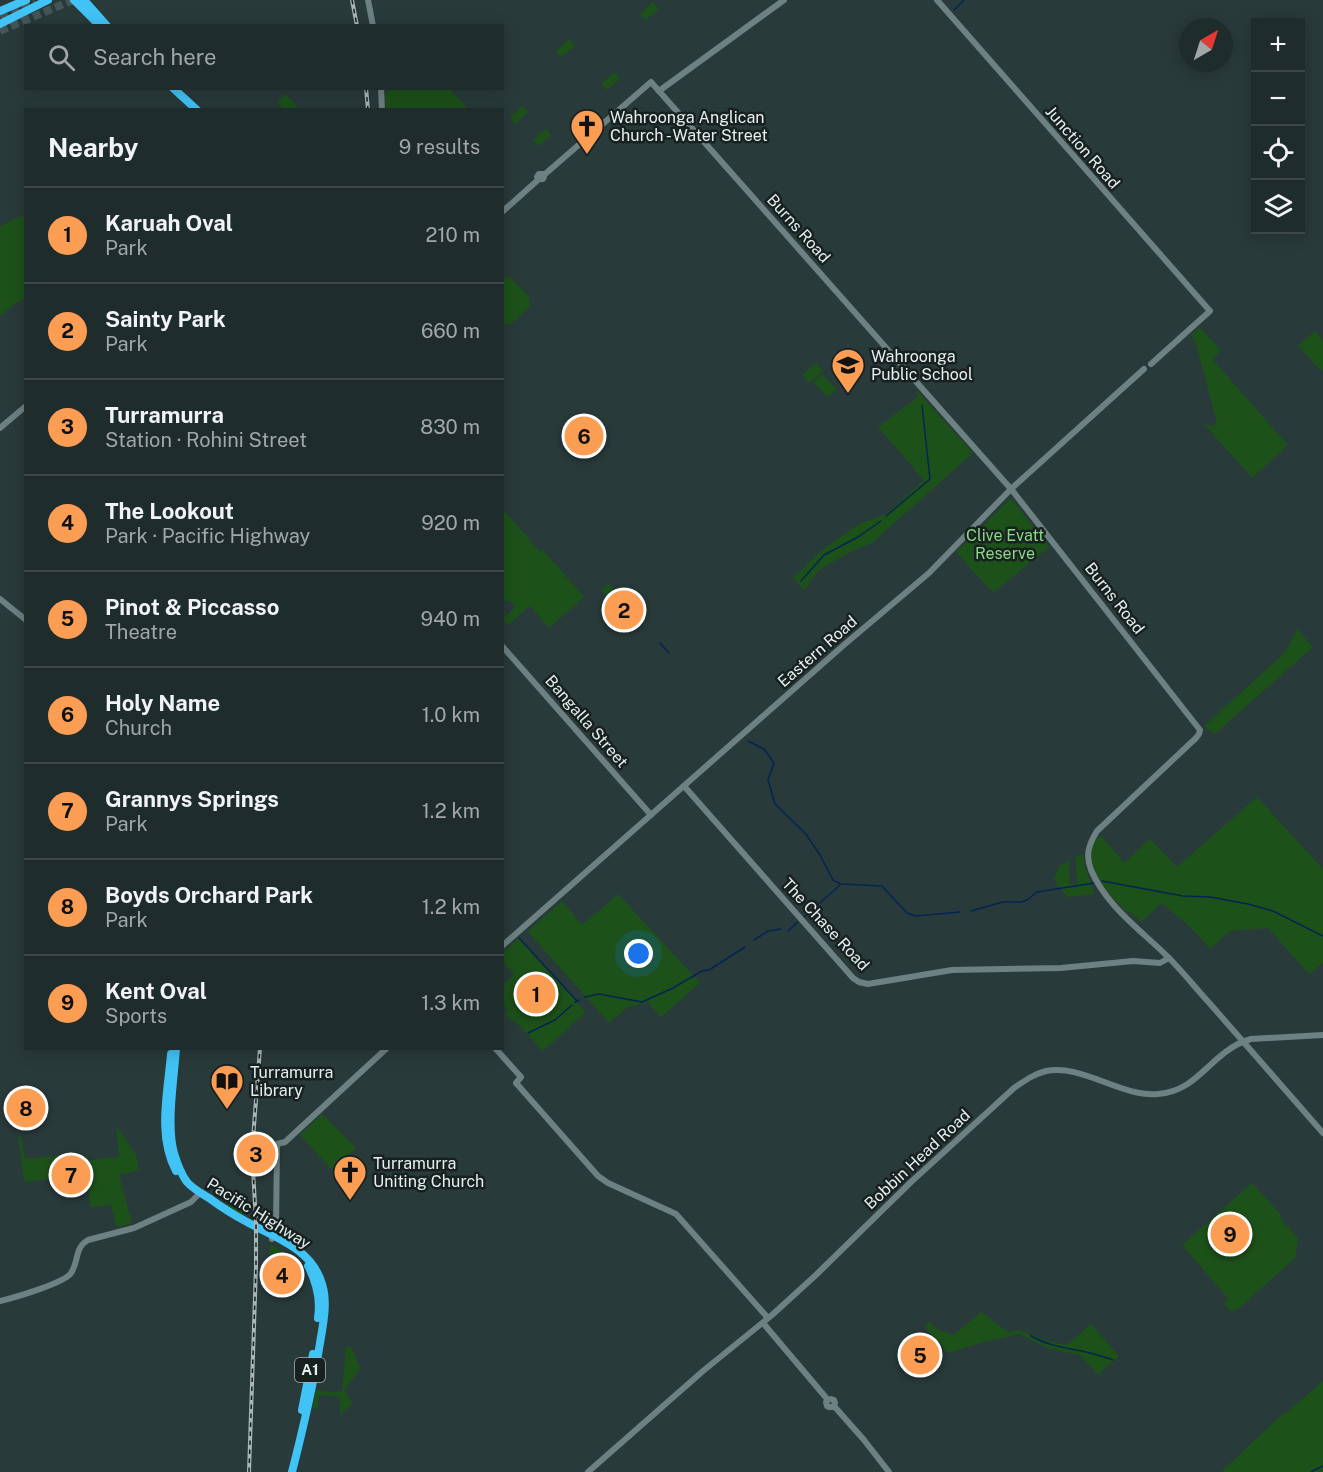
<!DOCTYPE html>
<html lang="en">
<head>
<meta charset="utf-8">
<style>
  body { margin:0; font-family:"Public Sans",sans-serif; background:#273434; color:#f1f3f6 }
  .controls { position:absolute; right:18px; top:18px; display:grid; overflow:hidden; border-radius:0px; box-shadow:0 3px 15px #0003 }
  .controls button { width:54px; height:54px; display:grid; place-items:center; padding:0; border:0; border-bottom:2px solid #3c4848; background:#1f2c2c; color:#f1f3f6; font:30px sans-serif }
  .compass { position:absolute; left:1179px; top:18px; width:54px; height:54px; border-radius:50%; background:#1f2c2c; box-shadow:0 3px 15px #0003; rotate:39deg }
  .you { position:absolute; left:639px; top:954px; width:21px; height:21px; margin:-15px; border:4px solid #fff; border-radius:50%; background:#1a73e8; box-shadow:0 0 0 9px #1a73e833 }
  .badge { display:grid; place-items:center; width:39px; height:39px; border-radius:50%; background:#fc9d54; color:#111; font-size:20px; font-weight:700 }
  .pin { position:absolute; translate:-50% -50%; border:3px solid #fff; box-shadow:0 2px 6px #0006 }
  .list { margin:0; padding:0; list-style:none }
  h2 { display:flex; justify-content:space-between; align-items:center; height:78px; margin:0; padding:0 24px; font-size:26px }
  h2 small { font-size:20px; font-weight:400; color:#a1a7a9 }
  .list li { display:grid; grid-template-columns:39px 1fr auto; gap:18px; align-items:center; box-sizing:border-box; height:96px; padding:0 24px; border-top:2px solid #3c4848 }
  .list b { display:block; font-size:22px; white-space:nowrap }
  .list p { margin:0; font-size:20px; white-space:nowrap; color:#a1a7a9 }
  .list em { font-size:20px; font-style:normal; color:#a1a7a9 }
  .icon { flex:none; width:33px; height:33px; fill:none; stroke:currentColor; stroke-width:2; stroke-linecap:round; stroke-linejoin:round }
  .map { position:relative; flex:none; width:1323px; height:1472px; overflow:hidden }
  .search { position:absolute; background:#1f2c2c; box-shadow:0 3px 15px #0003; left:24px; top:24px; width:480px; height:66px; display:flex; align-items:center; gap:15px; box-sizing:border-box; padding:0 21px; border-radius:0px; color:#a1a7a9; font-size:22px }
  .panel { position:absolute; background:#1f2c2c; box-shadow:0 3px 15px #0003; left:24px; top:108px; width:480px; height:942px; border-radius:0px }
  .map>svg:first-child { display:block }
</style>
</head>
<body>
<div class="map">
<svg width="1323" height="1472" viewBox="0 0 1323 1472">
  <rect width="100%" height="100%" fill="#293a3b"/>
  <!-- green -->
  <g fill="#1d511a">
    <path d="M653 2 659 9 646 20 640 14Z"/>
    <path d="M569 39 575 46 561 57 556 51Z"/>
    <path d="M614 72 620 79 607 90 601 84Z"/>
    <path d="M392 88 450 89 466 107V109H386L385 94Z"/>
    <path d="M286 94 299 109H284L277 102Z"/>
    <path d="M523 106 528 112 515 124 510 117Z"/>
    <path d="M546 129 551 135 539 146 533 140Z"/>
    <path d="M25 215V299L16 303 0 316V227L10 221Z"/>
    <path d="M510 277 529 297 530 306 511 324H503V279Z"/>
    <path d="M1200 327 1221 351 1212 359 1288 445 1252 478 1204 424 1212 426 1217 423 1195 340 1191 335Z"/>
    <path d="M1315 331 1323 341V370L1321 371 1298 346Z"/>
    <path d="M816 363 823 371 809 383 802 375Z"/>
    <path d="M822 374 837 389 828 397 813 382Z"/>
    <path d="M917 391 973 453 872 543 852 551 819 570 804 590 793 578 822 550 859 524 886 514 924 480 878 427 918 397 916 392Z"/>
    <path d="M1011 498 1049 547 993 593 956 552Z"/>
    <path d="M503 509 540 552 543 550 584 597 549 628 530 606 508 625 503 619 515 607 511 602 503 600Z"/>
    <path d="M607 584H609L637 616V618L631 624 610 603 612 602 601 590Z"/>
    <path d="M1297 629 1313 647 1215 734 1204 726 1280 657 1290 644Z"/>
    <path d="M1257 797 1323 869V963L1309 974 1268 928 1230 931 1210 949 1192 929 1162 903 1141 922 1129 911 1127 913C1114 899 1085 871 1090 850 1091 843 1097 839 1101 835L1124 863 1150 839 1177 867Z"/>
    <path d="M1079 855H1084V864L1094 894 1067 897 1054 880 1059 866 1069 861 1070 884H1077L1076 857Z"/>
    <path d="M618 894 700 983 661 1017 648 1002 628 1007 609 1023 529 933V930L562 901 582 925Z"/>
    <path d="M518 938 586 1012 543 1051 514 1020 512 1021 504 1013 508 1010 503 1004V985L514 975 503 961V953Z"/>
    <path d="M34 1089 38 1123 17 1126 13 1092Z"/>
    <path d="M322 1114 356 1148 332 1170 300 1135Z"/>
    <path d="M116 1125 136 1155 139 1170 119 1175 132 1223 117 1227 111 1205 90 1207 88 1186 71 1188 69 1177 24 1182 18 1136H21L25 1159 67 1155 68 1162 119 1157Z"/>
    <path d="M1252 1183 1281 1215V1219L1298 1238 1295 1258 1238 1309 1236 1308 1232 1312 1223 1303 1228 1299 1231 1302 1182 1245Z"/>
    <path d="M241 1191H242L244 1216 228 1207 227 1204 228 1201Z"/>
    <path d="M270 1244 292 1257 301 1267 279 1293 268 1283Z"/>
    <path d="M981 1312 1008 1332 1019 1330 1042 1340 1067 1345 1091 1324 1119 1356 1098 1375 1080 1355 1047 1348 1020 1334 984 1342 948 1353 925 1327 929 1322 938 1330 954 1335Z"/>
    <path d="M346 1346 352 1348 360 1369 344 1390 352 1403 340 1415V1397L320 1395 318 1399V1409L313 1408 316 1390 329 1392 342 1391Z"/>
    <path d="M1323 1381V1472H1223L1222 1471 1275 1421 1287 1412Z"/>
  </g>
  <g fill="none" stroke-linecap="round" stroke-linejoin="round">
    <!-- stream -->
    <g stroke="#042552" stroke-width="1.5">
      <path d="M954 10 964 0"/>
      <path d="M886 516 930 479 922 405"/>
      <path d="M801 581 824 555 858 537 881 521"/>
      <path d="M631 607 629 611 633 618"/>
      <path d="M660 643 669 653"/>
      <path d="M748 741 764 749 774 763 768 780 775 804 806 834 820 855 833 880 841 884 882 886 907 913 916 916 960 912"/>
      <path d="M1102 881 1183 896 1210 897 1248 904 1273 911 1323 936"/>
      <path d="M971 911 1003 902H1021L1027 900 1037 892 1094 883"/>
      <path d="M804 917 840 885"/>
      <path d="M788 931 798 922"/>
      <path d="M519 938 577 1001"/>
      <path d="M754 940 768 931 781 929"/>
      <path d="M585 997 599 994 642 1002 673 988 702 971 709 970 745 947"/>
      <path d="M575 1002 579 1000"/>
      <path d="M528 1033 555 1020 572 1005"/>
      <path d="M1031 1336C1048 1346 1067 1348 1086 1352 1095 1354 1104 1357 1113 1360"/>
      <path d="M1311 1472 1323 1466"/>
    </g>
    <!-- highway-tunnel -->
    <g stroke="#455556" stroke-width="8" stroke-dasharray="8 4" stroke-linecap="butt">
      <path d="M0 16 34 0"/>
      <path d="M0 31 73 0"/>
    </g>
    <!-- secondary -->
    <g stroke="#6d8182" stroke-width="6">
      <path d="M368 0 373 26"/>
      <path d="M937 0 1210 311 1151 364"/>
      <path d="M381 88 382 110"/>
      <path d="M659 91 784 0"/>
      <path d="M544 175 651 82 1011 489 1200 730 1199 734 1196 738 1097 831C1089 844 1085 855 1091 870 1107 907 1141 930 1169 958 1184 973 1197 990 1212 1006 1249 1048 1286 1091 1323 1133"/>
      <path d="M502 212 539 179H543L544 177 543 174H539L537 177 539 179"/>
      <path d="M0 428 26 406"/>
      <path d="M0 599 26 620"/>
      <path d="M502 646 651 815"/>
      <path d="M684 786 853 978 859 982 868 984 952 970 1061 968 1133 961 1160 963 1169 958"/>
      <path d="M502 946 845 644 929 573 1011 489 1144 369"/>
      <path d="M495 1048 521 1077 516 1083 598 1176 608 1183 676 1214 768 1318"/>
      <path d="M272 1239 276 1229 277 1144 285 1142 387 1048"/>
      <path d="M0 1301C13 1298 65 1283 71 1273 79 1262 74 1248 88 1240L134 1228 145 1223 191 1202 200 1193"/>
      <path d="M763 1323 828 1400 831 1399 834 1400 835 1403 833 1407H829L827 1406 826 1402 828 1400"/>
      <path d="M834 1406 864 1440 889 1472"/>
      <path d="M588 1472 703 1371 772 1315 817 1274 911 1182 1014 1088C1024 1081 1034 1074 1046 1071 1083 1064 1120 1097 1158 1094 1196 1091 1208 1059 1238 1044 1242 1042 1247 1040 1251 1039L1323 1035"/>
    </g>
    <!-- highway -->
    <g stroke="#41c3f6" stroke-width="8">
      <path d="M74 0 100 26"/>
      <path d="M84 0 107 26"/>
      <path d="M0 11 26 0"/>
      <path d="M0 24 48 0"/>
      <path d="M173 88 197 110"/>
      <path d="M176 1048C174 1079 166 1125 174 1153 177 1163 181 1174 187 1182 193 1189 201 1193 209 1198 221 1207 234 1215 247 1222 276 1238 312 1249 322 1284 328 1303 323 1324 320 1343 313 1387 303 1429 292 1472"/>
      <path d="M171 1054C168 1092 157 1135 176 1171"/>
      <path d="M308 1266C317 1283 321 1299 318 1318"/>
      <path d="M302 1410 313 1354"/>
    </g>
    <defs>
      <g id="rail">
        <path d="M352 0 357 26"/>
        <path d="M366 88 368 110"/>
        <path d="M249 1472 256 1267V1222L252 1152 260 1048"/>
      </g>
    </defs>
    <!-- rail casing -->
    <use href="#rail" stroke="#a9b6b6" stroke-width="4"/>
    <!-- rail -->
    <use href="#rail" stroke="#182020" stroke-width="1.5" stroke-dasharray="4.5" stroke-linecap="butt"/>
  </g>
  <!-- icons -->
  <defs>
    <symbol id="church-pin" viewBox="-11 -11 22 30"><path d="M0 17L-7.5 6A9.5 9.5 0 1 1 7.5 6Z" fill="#fc9d54" stroke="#182020"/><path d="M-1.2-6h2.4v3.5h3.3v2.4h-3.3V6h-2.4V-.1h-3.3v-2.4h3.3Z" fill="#111"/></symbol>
    <symbol id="school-pin" viewBox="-11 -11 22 30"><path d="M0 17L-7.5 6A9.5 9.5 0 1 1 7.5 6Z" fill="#fc9d54" stroke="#182020"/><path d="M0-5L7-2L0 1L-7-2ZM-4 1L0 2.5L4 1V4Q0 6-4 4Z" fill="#111"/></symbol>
    <symbol id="library-pin" viewBox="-11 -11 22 30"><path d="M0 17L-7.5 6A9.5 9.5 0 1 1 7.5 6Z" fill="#fc9d54" stroke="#182020"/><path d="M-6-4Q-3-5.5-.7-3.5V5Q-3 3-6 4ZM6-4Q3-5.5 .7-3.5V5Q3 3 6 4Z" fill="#111"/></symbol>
  </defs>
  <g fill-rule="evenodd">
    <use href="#church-pin" x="568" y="107" width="38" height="52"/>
    <use href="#school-pin" x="829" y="346" width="38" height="52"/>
    <use href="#library-pin" x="208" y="1062" width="38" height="52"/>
    <use href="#church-pin" x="331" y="1153" width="38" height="52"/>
  </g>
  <g text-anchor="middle" stroke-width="5" stroke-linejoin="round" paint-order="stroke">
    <!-- shield labels -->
    <rect fill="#182020" stroke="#a7b1b1" stroke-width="1.5" x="295" y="1358" width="30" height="24" rx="4.5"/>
    <g font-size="15" font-weight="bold" fill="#e4efef">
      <text x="310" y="1375">A1</text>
    </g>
    <!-- poi labels -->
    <g font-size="16" fill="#e4efef" stroke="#182020" text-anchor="start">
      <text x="610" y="123">Wahroonga Anglican<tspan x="610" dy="18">Church - Water Street</tspan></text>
      <text x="871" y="362">Wahroonga<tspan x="871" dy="18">Public School</tspan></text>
      <text x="250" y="1078">Turramurra<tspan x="250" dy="18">Library</tspan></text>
      <text x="373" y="1169">Turramurra<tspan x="373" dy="18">Uniting Church</tspan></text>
    </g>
    <!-- street labels -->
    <g font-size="16" fill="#e4efef" stroke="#182020">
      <text transform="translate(1083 147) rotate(49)" y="6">Junction Road</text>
      <text transform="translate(799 228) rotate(48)" y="6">Burns Road</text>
      <text transform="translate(1115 598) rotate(52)" y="6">Burns Road</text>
      <text transform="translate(817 651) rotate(-41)" y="6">Eastern Road</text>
      <text transform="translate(587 721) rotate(49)" y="6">Bangalla Street</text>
      <text transform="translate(826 924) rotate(47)" y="6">The Chase Road</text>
      <text transform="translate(917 1159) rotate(-43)" y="6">Bobbin Head Road</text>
      <text transform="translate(259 1213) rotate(32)" y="6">Pacific Highway</text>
    </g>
    <!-- park labels -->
    <g font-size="16" fill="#88d981" stroke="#182020">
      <text x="1005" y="541">Clive Evatt<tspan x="1005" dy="18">Reserve</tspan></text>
    </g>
  </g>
</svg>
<div class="controls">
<button>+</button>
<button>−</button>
<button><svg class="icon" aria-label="locate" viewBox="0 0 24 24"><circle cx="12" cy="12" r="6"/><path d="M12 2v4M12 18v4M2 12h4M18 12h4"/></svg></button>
<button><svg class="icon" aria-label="layers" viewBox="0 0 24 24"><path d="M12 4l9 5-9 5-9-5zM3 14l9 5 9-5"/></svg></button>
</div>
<svg class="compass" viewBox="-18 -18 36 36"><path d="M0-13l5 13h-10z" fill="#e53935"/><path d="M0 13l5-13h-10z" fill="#a1a7a9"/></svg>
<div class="you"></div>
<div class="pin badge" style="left:536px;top:994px">1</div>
<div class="pin badge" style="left:624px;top:610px">2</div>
<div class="pin badge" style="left:256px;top:1154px">3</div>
<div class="pin badge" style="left:282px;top:1275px">4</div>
<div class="pin badge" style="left:920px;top:1355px">5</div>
<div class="pin badge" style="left:584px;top:436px">6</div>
<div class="pin badge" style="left:71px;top:1175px">7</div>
<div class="pin badge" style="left:26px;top:1108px">8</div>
<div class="pin badge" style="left:1230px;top:1234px">9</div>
<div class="search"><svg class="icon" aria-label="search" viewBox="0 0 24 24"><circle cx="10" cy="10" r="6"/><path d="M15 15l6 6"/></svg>Search here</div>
<section class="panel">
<h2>Nearby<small>9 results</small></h2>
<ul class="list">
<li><span class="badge">1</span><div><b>Karuah Oval</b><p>Park</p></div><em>210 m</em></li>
<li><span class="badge">2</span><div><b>Sainty Park</b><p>Park</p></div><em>660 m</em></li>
<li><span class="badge">3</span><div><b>Turramurra</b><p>Station · Rohini Street</p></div><em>830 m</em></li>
<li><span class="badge">4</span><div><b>The Lookout</b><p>Park · Pacific Highway</p></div><em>920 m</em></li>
<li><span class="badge">5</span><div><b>Pinot &amp; Piccasso</b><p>Theatre</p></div><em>940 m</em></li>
<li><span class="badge">6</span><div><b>Holy Name</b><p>Church</p></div><em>1.0 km</em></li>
<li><span class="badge">7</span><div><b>Grannys Springs</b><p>Park</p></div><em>1.2 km</em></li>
<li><span class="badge">8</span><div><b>Boyds Orchard Park</b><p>Park</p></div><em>1.2 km</em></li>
<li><span class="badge">9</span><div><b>Kent Oval</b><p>Sports</p></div><em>1.3 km</em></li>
</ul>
</section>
</div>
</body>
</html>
